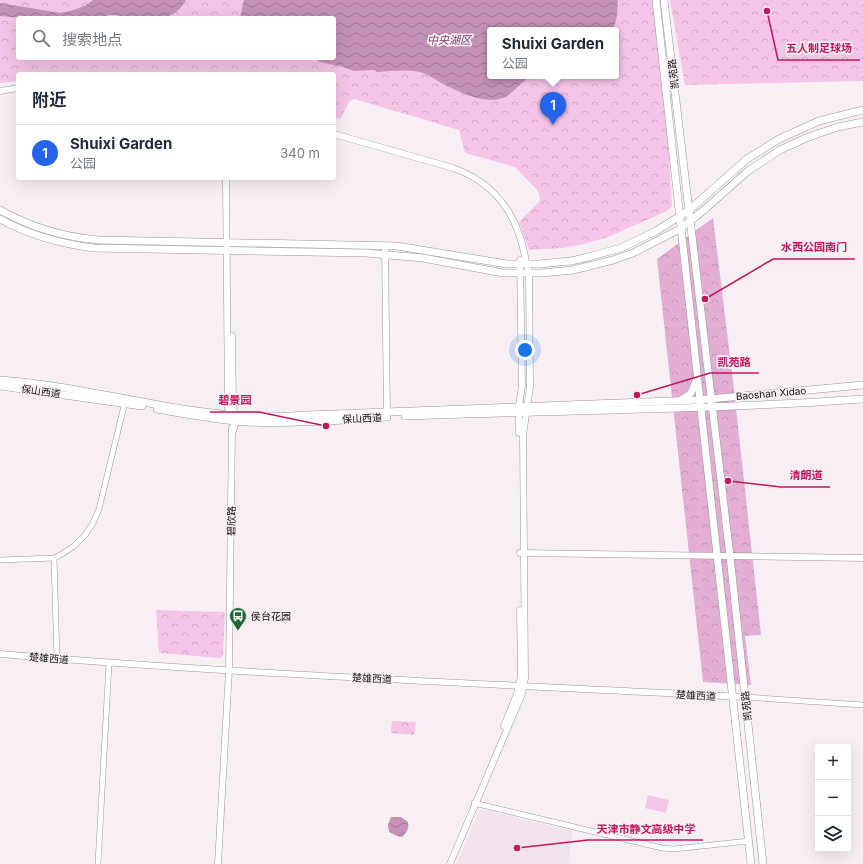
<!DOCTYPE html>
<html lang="zh">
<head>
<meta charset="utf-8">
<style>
  body { margin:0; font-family:Inter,"Noto Sans SC",sans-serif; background:#f6f6f7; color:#1f2937 }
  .controls { position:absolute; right:12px; bottom:12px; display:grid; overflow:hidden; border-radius:4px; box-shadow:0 4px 16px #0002 }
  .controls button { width:36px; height:36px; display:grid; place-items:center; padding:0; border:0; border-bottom:1px solid #e0e1e3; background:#fff; color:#1f2937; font:20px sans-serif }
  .you { position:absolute; left:525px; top:350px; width:14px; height:14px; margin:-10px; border:3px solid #fff; border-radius:50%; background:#1a73e8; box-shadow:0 0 0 6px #1a73e833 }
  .badge { display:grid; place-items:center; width:26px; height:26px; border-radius:50%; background:#2563eb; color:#fff; font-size:13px; font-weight:700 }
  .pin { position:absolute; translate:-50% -33px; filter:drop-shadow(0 1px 2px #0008) }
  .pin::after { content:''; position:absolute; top:21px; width:14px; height:12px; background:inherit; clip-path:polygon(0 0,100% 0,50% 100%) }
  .popup { position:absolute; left:487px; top:27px; width:132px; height:52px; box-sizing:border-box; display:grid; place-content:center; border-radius:4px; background:#fff; filter:drop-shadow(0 1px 3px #0005); font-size:13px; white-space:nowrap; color:#747a83 }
  .popup b { font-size:15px; color:#1f2937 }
  .popup::after { content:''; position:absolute; left:50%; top:100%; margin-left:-8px; border:8px solid transparent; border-top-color:#fff }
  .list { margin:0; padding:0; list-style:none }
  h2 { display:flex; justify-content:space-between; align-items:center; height:52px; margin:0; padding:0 16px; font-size:17px }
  h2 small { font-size:13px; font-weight:400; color:#747a83 }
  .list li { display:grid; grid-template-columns:26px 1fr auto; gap:12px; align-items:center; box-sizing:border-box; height:56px; padding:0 16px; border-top:1px solid #e0e1e3 }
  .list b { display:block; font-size:15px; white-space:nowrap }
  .list p { margin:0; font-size:13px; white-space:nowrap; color:#747a83 }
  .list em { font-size:13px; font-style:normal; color:#747a83 }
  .icon { flex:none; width:22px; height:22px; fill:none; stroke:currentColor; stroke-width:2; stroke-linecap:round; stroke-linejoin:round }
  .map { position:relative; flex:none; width:863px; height:864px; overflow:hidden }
  .search { position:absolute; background:#fff; box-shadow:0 4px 16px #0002; left:16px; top:16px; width:320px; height:44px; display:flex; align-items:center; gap:10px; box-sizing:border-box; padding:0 14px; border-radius:4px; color:#747a83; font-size:15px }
  .panel { position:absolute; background:#fff; box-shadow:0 4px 16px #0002; left:16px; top:72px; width:320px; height:108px; border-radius:4px }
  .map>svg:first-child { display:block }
</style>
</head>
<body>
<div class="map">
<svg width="863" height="864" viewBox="0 0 863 864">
  <defs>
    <pattern id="forest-crowns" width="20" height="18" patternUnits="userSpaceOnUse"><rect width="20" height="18" fill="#e2aed3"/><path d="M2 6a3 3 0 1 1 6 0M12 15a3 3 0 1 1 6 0" fill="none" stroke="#c195b4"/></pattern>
    <pattern id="park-crowns" width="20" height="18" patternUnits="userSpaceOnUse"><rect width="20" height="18" fill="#f5c4e6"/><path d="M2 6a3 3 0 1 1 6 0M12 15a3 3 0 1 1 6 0" fill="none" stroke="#d1a7c4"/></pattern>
    <pattern id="water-waves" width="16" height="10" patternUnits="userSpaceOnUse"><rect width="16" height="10" fill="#c592b6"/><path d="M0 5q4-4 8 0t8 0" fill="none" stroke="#9f7693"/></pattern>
  </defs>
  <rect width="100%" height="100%" fill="#f8eff5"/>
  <!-- built -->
  <path fill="#f2e2ed" d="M480 809 573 831 568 864H456Z"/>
  <!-- grass -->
  <path fill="#f5c4e6" d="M648 795 669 800 666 813 645 808Z"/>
  <!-- forest -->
  <path fill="url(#forest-crowns)" d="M713 218 733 381 761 635 745 636 751 685 703 682 657 259Z"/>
  <!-- park -->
  <g fill="url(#park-crowns)" fill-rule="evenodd">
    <path d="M0 0H653L668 141 672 206 667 211 608 237 584 244 562 248 529 250 519 222 539 202 540 197 538 191 515 167 465 153 459 130 354 99 350 101 340 119 334 118V74H18V81L0 83ZM18 18H334V58H18ZM490 30H616V76H490Z"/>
    <path d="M670 0H863V81L685 85Z"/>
    <path d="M156 610 225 612 223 655 220 658 159 653Z"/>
    <path d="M392 721 416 722 414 735 391 733Z"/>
  </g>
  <!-- water -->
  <g fill="url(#water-waves)">
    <path d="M93 0H186C175 19 163 18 143 18 139 18 132 19 128 18 118 16 112 12 102 18H22L0 16V3L60 13C72 11 84 8 93 0Z"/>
    <path d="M244 0H618C617 10 618 21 612 30H490V76H532C521 81 511 96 503 98 484 104 464 94 447 86 438 82 431 75 420 72 405 69 392 71 377 72L374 70 354 71 339 66 320 62 314 58H334V18H240Z"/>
    <path d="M391 817H401L408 822C409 829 407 832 402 837L397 836 389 832 388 825Z"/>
  </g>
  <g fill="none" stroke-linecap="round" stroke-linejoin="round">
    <defs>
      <g id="minor">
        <path d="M54 558 57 659"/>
        <path d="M0 560 54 558 62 554 74 546 85 535 93 523 99 509 125 402"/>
        <path d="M745 697 863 705"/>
        <path d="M474 803 662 848 674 849 749 841"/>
        <path d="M98 864 109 663"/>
      </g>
      <g id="tertiary">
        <path d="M0 91 18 88"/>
        <path d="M334 134 453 168C485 179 508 202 519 234 524 247 525 260 529 273L530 387 523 435 525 678 522 694 450 864"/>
        <path d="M226 178 228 408 231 419"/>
        <path d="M385 246 387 416"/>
        <path d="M232 336 233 405 235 419"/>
        <path d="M519 433V406L522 386 520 260"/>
        <path d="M520 553 863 558"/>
        <path d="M0 654C248 675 497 684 745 697"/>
        <path d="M504 726 517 694 521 676 520 610"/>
        <path d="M218 864 229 670 232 428"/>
      </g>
      <g id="secondary">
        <path d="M656 0 751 864"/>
        <path d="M664 0 730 556 763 864"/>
        <path d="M0 210C30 227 64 237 99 240L397 246 507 264H539L571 261 588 257 621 248 656 231 688 211 747 159 779 139 819 121 863 110"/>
        <path d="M0 219C29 235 62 244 94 248L366 253 423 258 503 273H542L573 270 613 260 633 253 680 229 704 210 748 171 780 150 806 138 820 133 838 127 863 122"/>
        <path d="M0 380C83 386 163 411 246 416 266 418 287 416 307 415L698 400 863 385"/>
        <path d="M0 386 142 406"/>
        <path d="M681 400 691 393 696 381"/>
        <path d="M157 409C186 414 217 420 247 422 294 424 340 420 387 417"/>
        <path d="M405 416C558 410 711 410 863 399"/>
        <path d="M232 432 235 423 239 419"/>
      </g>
    </defs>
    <!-- minor casing -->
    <use href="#minor" stroke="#9d949a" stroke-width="6"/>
    <!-- tertiary casing -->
    <use href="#tertiary" stroke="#9d949a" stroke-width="7"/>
    <!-- secondary casing -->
    <use href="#secondary" stroke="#9d949a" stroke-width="8"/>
    <!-- minor -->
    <use href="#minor" stroke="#fff" stroke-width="5"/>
    <!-- tertiary -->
    <use href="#tertiary" stroke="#fff" stroke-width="6"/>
    <!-- secondary -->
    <use href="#secondary" stroke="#fff" stroke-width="7"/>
  </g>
  <!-- icons -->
  <defs>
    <symbol id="bus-pin" viewBox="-11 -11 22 30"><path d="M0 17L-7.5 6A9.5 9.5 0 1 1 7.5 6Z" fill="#206835" stroke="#f8eff5"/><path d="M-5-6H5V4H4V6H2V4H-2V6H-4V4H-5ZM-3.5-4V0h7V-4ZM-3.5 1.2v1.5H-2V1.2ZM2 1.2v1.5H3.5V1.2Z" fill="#fff"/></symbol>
  </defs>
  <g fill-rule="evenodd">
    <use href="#bus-pin" x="228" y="606" width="20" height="27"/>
  </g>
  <g text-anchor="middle" stroke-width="3.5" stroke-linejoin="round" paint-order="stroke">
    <!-- street labels -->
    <g font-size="10" fill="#151214" stroke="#f8eff5">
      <text transform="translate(673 74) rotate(-97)" y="4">凯苑路</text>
      <text transform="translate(41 391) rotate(8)" y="4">保山西道</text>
      <text transform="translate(771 393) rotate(-5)" y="4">Baoshan Xidao</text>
      <text transform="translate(362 418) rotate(-3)" y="4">保山西道</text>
      <text transform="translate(231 521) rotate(-89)" y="4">碧欣路</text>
      <text transform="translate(49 658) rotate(5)" y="4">楚雄西道</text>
      <text transform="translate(372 678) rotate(3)" y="4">楚雄西道</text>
      <text transform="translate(696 695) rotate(3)" y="4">楚雄西道</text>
      <text transform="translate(746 706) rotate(-96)" y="4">凯苑路</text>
    </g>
    <!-- poi labels -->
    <g font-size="10" fill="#151214" stroke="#f8eff5" text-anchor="start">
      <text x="251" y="620">侯台花园</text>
    </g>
    <!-- water labels -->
    <g font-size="11" font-style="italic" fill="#7c3c6c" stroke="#f8eff5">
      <text x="449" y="44">中央湖区</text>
    </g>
  </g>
  <!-- callouts -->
  <path fill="none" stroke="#c2185b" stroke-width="1.5" d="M767 11L778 60H860M705 299L773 259H855M637 395L710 373H759M326 426L259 412H210M728 481L781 487H830M517 848L588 840H703"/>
  <g fill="#c2185b" stroke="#f8eff5" stroke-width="1.5">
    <circle cx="767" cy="11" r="4"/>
    <circle cx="705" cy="299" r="4"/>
    <circle cx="637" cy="395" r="4"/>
    <circle cx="326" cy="426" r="4"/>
    <circle cx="728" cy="481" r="4"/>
    <circle cx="517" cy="848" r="4"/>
  </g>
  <g font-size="11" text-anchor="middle" font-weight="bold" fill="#c2185b" stroke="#f8eff5" stroke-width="3.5" stroke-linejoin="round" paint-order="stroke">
    <text x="819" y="52">五人制足球场</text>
    <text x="814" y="251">水西公园南门</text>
    <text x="734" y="366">凯苑路</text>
    <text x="235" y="404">碧景园</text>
    <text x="806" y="479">清朗道</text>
    <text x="646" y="833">天津市静文高级中学</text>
  </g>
</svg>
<div class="controls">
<button>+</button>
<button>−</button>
<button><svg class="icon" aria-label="layers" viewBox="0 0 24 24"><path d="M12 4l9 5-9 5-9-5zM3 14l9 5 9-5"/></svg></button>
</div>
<div class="you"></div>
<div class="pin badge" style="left:553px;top:125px">1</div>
<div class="popup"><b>Shuixi Garden</b>公园</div>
<div class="search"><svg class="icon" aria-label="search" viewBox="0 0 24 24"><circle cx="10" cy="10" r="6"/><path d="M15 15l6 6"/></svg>搜索地点</div>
<section class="panel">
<h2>附近<small></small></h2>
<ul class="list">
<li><span class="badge">1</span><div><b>Shuixi Garden</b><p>公园</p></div><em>340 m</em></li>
</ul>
</section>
</div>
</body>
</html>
